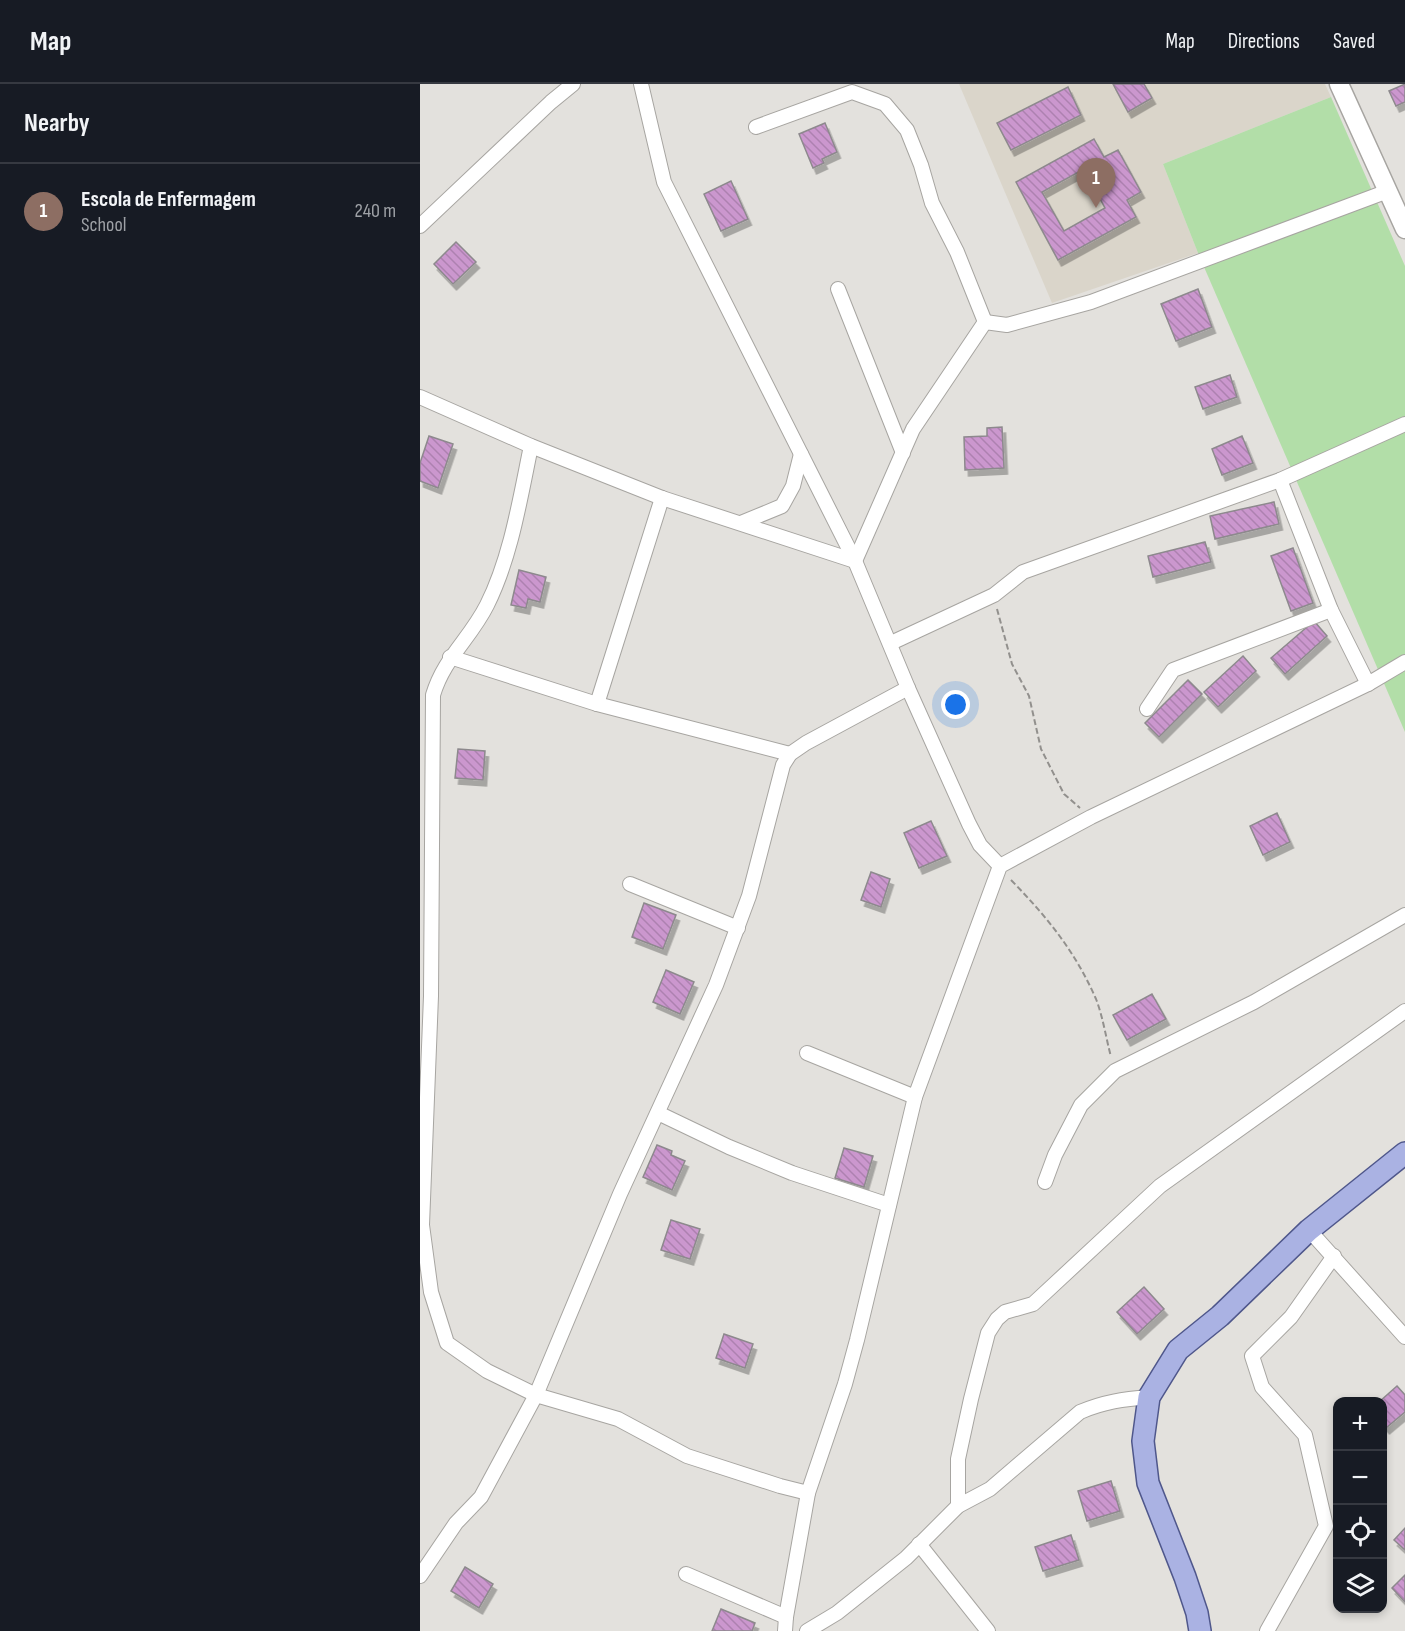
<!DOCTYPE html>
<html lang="en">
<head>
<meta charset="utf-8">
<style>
  body { margin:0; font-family:"Sofia Sans Condensed",sans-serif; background:#20242c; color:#f1f3f6 }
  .controls { position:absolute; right:18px; bottom:18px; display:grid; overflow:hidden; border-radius:12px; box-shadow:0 3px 9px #0003 }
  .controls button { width:54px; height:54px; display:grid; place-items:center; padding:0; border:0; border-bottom:2px solid #363941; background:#171b24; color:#f1f3f6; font:30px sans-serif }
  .you { position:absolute; left:536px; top:621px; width:21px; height:21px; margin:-15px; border:4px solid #fff; border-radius:50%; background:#1a73e8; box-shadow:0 0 0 9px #1a73e833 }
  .badge { display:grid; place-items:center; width:39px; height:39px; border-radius:50%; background:#c2428e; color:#fff; font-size:20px; font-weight:700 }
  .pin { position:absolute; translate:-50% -50px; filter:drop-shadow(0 2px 3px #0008) }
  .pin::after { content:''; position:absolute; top:32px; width:21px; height:18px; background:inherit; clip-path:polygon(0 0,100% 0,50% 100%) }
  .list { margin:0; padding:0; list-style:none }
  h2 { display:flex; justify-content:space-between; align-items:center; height:78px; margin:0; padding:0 24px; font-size:26px }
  h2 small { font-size:20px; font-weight:400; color:#9ea1a6 }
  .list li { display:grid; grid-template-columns:39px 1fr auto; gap:18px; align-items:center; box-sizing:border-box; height:96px; padding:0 24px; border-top:2px solid #363941 }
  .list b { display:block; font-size:22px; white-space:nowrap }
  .list p { margin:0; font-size:20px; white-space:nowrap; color:#9ea1a6 }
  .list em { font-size:20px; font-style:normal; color:#9ea1a6 }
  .icon { flex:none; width:33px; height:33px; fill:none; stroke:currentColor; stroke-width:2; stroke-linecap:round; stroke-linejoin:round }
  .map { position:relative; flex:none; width:985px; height:1547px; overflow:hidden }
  header { display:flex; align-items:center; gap:36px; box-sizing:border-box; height:84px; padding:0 30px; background:#171b24; border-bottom:2px solid #363941 }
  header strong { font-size:28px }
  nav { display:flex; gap:33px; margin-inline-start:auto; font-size:21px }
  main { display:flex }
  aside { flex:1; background:#171b24 }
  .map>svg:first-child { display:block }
</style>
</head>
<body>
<header>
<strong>Map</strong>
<nav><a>Map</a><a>Directions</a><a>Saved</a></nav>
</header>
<main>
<aside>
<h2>Nearby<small></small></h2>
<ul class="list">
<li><span class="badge" style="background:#8d6e63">1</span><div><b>Escola de Enfermagem</b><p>School</p></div><em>240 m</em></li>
</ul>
</aside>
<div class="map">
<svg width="985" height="1547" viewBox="0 0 985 1547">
  <defs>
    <pattern id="building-back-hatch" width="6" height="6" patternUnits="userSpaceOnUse" patternTransform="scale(1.5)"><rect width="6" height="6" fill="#cb97ce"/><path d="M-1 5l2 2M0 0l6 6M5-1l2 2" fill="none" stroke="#ad81b0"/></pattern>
    <filter id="shadow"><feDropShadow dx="3.5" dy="6" stdDeviation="0" flood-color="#0004"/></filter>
  </defs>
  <rect width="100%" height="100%" fill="#e3e1dd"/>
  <!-- built -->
  <path fill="#dad5ca" d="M539 0H905L911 13 743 80 778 169 632 219Z"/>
  <!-- park -->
  <path fill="#b2dea8" d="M911 13 985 182V648L778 169 743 80Z"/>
  <!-- building -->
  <g fill="url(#building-back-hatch)" stroke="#8d898d" stroke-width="1.5" fill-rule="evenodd" filter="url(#shadow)">
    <path d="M693 0H724L732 14 708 28Z"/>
    <path d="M985 0V18L976 22 969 7Z"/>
    <path d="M648 3 661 31 591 66 577 39Z"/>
    <path d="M405 39 417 68 402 75 404 79 393 84 379 50Z"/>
    <path d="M674 55 684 73 698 66 721 108 707 116 716 133 638 176 596 98ZM664 85 685 124 644 147 622 108Z"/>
    <path d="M311 97 328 135 301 147 284 110Z"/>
    <path d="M36 158 56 178 33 200 14 180Z"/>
    <path d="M778 205 792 243 756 257 741 220Z"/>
    <path d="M810 291 817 313 783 325 775 303Z"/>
    <path d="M582 343 584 384 545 386 544 353 567 352V344Z"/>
    <path d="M9 352 33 360 18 404 0 397V379Z"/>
    <path d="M822 352 833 379 802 391 792 365Z"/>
    <path d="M854 418 859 440 795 455 790 432Z"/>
    <path d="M785 458 791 478 733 493 728 472Z"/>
    <path d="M873 464 893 519 871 527 851 472Z"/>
    <path d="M99 486 126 493 120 518 108 515 106 524 91 521Z"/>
    <path d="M894 537 907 552 865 590 851 574Z"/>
    <path d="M823 572 836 587 798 623 784 608Z"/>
    <path d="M768 596 782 610 739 653 725 639Z"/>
    <path d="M38 665 65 667 63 696 35 694Z"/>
    <path d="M857 729 870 758 843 771 830 742Z"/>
    <path d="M511 737 527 772 499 784 484 749Z"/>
    <path d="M451 788 470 795 461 823 441 816Z"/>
    <path d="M224 819 256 831 243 865 212 853Z"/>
    <path d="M246 886 274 898 260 930 233 918Z"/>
    <path d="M732 910 746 935 707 956 693 931Z"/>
    <path d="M237 1061 252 1067 251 1071 265 1077 252 1106 223 1093Z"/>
    <path d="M424 1064 453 1072 444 1103 415 1094Z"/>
    <path d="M251 1136 280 1145 270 1175 241 1166Z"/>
    <path d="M724 1203 744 1225 717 1250 697 1228Z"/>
    <path d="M304 1250 333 1260 325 1284 296 1274Z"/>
    <path d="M977 1302 985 1311V1328L966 1344 962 1339V1318H959Z"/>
    <path d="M691 1397 700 1427 667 1437 658 1407Z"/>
    <path d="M985 1444V1466L974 1456Z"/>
    <path d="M651 1451 659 1476 623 1487 615 1463Z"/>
    <path d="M45 1483 73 1500 59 1524 31 1507Z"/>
    <path d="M985 1491V1518L972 1504Z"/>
    <path d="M301 1525 335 1539 332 1547H292Z"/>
  </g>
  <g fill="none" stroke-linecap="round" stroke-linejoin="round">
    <defs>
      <g id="minor">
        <path d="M221 0 244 98 435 477 488 604 549 740 560 761 580 782"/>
        <path d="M336 43 432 8 465 20 487 46 501 81 512 119 537 168 565 238"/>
        <path d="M0 142 131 18 153 0"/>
        <path d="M418 205 483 369"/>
        <path d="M565 238 587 241 671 218 968 107"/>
        <path d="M0 313 111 362 242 414 435 477"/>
        <path d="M111 362C100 415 91 473 67 521 50 555 24 574 13 611L11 912 2 1141 11 1208 27 1259 67 1287 116 1311 198 1335 267 1372 360 1402 388 1409"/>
        <path d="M860 396 911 526 948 600"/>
        <path d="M321 439 362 422 373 402 381 370"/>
        <path d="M435 477 493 345 565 238"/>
        <path d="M471 559 574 511 603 488 860 396 985 340"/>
        <path d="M30 573 177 620 370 670"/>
        <path d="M177 620 242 414"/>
        <path d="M727 625 753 586 911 526"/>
        <path d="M210 800 318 844"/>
        <path d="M387 969 495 1013"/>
        <path d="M238 1029 309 1063 372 1089 469 1121"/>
        <path d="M625 1098 635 1071 661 1021 695 987 834 918 985 831"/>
        <path d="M889 1146 985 1253"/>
        <path d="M538 1422V1375L551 1315 568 1249 577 1235 585 1228 613 1220 740 1102 985 927"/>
        <path d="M499 1460 568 1547"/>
        <path d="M266 1490 366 1533"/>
        <path d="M0 1492 36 1439 61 1413 116 1311 200 1110 296 901 329 812 363 681 370 670 386 659 488 604"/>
        <path d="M365 1547 366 1533 388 1409 425 1300 437 1256 495 1013 580 782 671 733 948 600 985 578"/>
        <path d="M387 1547 417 1529 486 1474 538 1422 570 1405 660 1328C683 1318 704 1315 729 1313"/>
        <path d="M847 1547 906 1442 885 1351 842 1303 832 1272 871 1233 914 1172"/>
      </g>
      <path id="secondary" d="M919 0 985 145"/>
      <path id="primary" d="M780 1547 777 1529 765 1493 728 1399 723 1357 729 1313 758 1266 800 1232 889 1146 985 1069"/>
    </defs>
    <!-- minor casing -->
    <use href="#minor" stroke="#a7a5a1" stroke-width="16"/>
    <!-- secondary casing -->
    <use href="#secondary" stroke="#a7a5a1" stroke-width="21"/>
    <!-- primary casing -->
    <use href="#primary" stroke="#4f578b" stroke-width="24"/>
    <!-- path -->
    <g stroke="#92908d" stroke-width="2" stroke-dasharray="6 3" stroke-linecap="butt">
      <path d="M577 525 592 580 609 612 621 665 644 710 660 724"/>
      <path d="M591 796C627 833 655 867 676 915 683 933 686 954 691 973"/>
    </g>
    <!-- minor -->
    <use href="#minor" stroke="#fff" stroke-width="14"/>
    <!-- secondary -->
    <use href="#secondary" stroke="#fff" stroke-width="18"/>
    <!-- primary -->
    <use href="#primary" stroke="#aab2e3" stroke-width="21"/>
  </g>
</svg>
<div class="controls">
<button>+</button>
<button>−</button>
<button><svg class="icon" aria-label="locate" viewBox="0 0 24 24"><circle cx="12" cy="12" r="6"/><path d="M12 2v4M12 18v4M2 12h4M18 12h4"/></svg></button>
<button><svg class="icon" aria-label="layers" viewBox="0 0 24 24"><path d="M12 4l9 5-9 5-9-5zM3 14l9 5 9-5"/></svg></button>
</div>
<div class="you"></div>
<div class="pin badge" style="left:676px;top:124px;background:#8d6e63">1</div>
</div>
</main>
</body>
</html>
